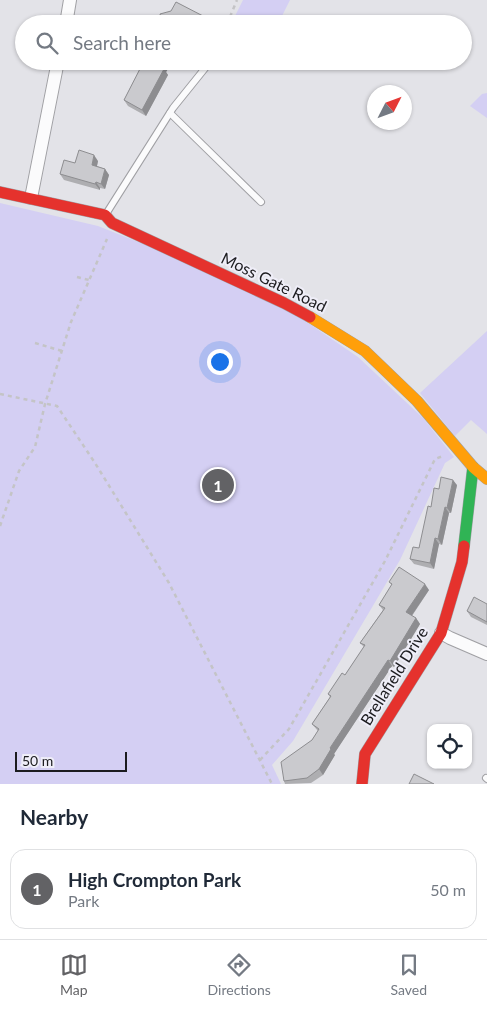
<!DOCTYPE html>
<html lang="en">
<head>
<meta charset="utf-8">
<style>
  body { margin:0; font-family:Lato,sans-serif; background:#f2f2f3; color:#1f2937 }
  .controls { position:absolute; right:15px; bottom:15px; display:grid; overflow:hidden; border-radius:10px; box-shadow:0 1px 4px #0004 }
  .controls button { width:45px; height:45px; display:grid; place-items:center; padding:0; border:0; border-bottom:1px solid #e0e1e3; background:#fff; color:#1f2937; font:25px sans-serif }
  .compass { position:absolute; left:367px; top:85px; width:45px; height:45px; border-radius:50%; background:#fff; box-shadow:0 1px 4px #0004; rotate:48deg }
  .scale { position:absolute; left:15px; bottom:12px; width:112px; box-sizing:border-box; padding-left:5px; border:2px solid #1c1c1f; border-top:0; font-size:14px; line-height:18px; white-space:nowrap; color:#1c1c1f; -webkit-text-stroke:4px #efeef8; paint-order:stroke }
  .you { position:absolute; left:219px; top:361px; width:18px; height:18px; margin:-12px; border:4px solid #fff; border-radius:50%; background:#1a73e8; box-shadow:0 0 0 8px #1a73e833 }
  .badge { display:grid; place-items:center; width:32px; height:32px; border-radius:50%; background:#626265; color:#fff; font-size:16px; font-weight:700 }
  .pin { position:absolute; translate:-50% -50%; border:2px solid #fff; box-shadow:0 1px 5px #0006 }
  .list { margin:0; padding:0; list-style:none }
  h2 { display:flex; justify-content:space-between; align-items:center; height:65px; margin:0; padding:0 20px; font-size:21px }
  h2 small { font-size:16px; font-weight:400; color:#747a83 }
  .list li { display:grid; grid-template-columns:32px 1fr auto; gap:15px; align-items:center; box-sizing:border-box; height:80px; margin:0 10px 10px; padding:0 10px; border:1px solid #e0e1e3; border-radius:15px }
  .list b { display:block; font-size:19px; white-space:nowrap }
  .list p { margin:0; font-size:16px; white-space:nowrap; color:#747a83 }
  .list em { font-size:16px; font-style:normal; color:#747a83 }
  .icon { flex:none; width:28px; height:28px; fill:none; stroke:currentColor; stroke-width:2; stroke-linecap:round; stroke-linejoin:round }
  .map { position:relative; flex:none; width:487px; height:784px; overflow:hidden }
  .search { position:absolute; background:#fff; box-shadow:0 1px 4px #0004; left:15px; right:15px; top:15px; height:55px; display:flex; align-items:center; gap:12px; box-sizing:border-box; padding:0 18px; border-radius:28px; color:#747a83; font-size:19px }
  .sheet { height:155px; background:#fff }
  nav { display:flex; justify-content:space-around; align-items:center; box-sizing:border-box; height:70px; border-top:1px solid #e0e1e3; background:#fff; font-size:14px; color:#747a83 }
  nav a { display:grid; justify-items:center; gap:2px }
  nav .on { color:#626265 }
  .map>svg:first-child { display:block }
</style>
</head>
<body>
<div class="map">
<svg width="487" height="784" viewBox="0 0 487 784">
  <rect width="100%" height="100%" fill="#e3e3e8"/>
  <!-- green -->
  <g fill="#d4cff3">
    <path d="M243 0H290L281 18 288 24H231Z"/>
    <path d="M487 93V118L470 106 482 94Z"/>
    <path d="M0 203 98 226 156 249 295 314 358 357 423 418 454 457 445 463 400 560 293 741 272 765 281 784H0Z"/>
    <path d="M487 331V434L471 420 455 436 420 393Z"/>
  </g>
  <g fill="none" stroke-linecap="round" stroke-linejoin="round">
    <defs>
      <g id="lane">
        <path d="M170 113 261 202"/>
        <path d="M106 214 173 108 210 62"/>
        <path d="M486 778 487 779"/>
      </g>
      <g id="street">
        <path d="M66 24 70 0"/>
        <path d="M31 198 58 61"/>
        <path d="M441 633 450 638 487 654"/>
      </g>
      <path id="fast" d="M464 546 473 467"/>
      <path id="slow" d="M310 317 365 351 417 401 473 467 487 479"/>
      <g id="jam">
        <path d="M0 192 105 215 112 223 284 303 310 317"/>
        <path d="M362 784 365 754 441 633 462 562 464 546"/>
      </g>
    </defs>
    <!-- lane casing -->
    <use href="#lane" stroke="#a0a0a4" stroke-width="8"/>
    <!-- street casing -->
    <use href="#street" stroke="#a0a0a4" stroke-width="14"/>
    <!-- fast casing -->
    <use href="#fast" stroke="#a0a0a4" stroke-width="12"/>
    <!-- slow casing -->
    <use href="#slow" stroke="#a0a0a4" stroke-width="12"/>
    <!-- jam casing -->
    <use href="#jam" stroke="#a0a0a4" stroke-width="12"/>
    <!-- path -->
    <g stroke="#c4c4c6" stroke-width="2.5" stroke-dasharray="4 4" stroke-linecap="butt">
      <path d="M227 24 237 0"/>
      <path d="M77 277 89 280"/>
      <path d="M35 343 62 351"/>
      <path d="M0 394 57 406 95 463 169 583 272 784"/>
      <path d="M0 526 19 471 35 447 45 404 71 322 107 239"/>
      <path d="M260 760 289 729 385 561 435 459 443 456"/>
    </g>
    <!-- lane -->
    <use href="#lane" stroke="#fbfbfc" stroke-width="6"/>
    <!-- street -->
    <use href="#street" stroke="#fbfbfc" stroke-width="12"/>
    <!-- fast -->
    <use href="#fast" stroke="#30b455" stroke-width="11"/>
    <!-- slow -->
    <use href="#slow" stroke="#ff9f0a" stroke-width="11"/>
    <!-- jam -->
    <use href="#jam" stroke="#e5322d" stroke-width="11"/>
  </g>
  <!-- wall -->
  <g fill="#aeaeb1">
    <path d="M144 61H166L170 66 166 72 168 75 146 116 128 106 124 100Z"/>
    <path d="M98 161 97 166 105 169 109 175 105 189 100 188V190L64 180 60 174 75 163Z"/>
    <path d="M457 485 451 513H449L442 545 439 544 434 569 414 564 410 559 419 548 431 507Z"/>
    <path d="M389 582 429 590 412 616 416 618 420 624 394 667 392 666 334 754 335 755 323 775 311 783 285 784 284 781 318 731 312 724 330 697 328 694 345 675 364 647 360 643 383 610 379 605 392 585Z"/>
    <path d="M487 604V625L471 617 467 611Z"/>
  </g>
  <!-- shaded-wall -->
  <g fill="#8d8d90">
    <path d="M205 17 209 23V24H202Z"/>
    <path d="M165 61 170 66 166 72 168 75 146 116 142 110Z"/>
    <path d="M94 155 98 161 96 170 92 165Z"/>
    <path d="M105 169 109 175 105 189 101 184Z"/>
    <path d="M96 182 100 188V190L95 184Z"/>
    <path d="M453 480 457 485 451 513 447 508Z"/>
    <path d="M445 507 449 513 442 545 438 539Z"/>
    <path d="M435 538 439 544 434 569 430 563Z"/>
    <path d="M425 584 429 590 410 618 406 612Z"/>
    <path d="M416 618 420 624 394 667 390 661Z"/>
    <path d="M388 660 392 666 334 754 335 755 323 775 319 769 330 748Z"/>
  </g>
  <!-- building -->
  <g fill="#cacace" stroke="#8d8d90">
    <path d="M176 2 205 17 202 24H162L160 14 171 11Z"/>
    <path d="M144 61H165L162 68 164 69 142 110 124 100Z"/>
    <path d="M79 150 94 155 92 165 105 169 101 184 96 182 95 184 60 174 64 160 75 163Z"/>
    <path d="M441 477 453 480 447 508 445 507 438 539 435 538 430 563 410 559 413 547 419 548 428 506 431 507 434 488 439 489Z"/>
    <path d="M399 567 425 584 406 612 416 618 390 661 388 660 330 748 331 749 319 769 307 778 284 781 281 762 312 740 319 729 312 724 331 696 328 694 342 673 345 675 365 645 360 643 385 608 379 605 392 584 389 582Z"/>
    <path d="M474 597 487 604V622L467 611Z"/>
    <path d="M414 774 434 784H409Z"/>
  </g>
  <g text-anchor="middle" stroke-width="4" stroke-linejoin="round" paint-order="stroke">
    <!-- street labels -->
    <g font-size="16" fill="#1c1c1f" stroke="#efeef8">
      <text transform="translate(274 282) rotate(26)" y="6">Moss Gate Road</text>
      <text transform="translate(394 676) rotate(-58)" y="6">Brellafield Drive</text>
    </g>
  </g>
</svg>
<div class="controls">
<button><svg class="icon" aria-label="locate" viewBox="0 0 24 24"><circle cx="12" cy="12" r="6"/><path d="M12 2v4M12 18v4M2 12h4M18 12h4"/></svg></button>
</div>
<svg class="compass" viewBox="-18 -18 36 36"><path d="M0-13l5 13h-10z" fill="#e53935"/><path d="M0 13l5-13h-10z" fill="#747a83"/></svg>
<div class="scale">50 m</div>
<div class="you"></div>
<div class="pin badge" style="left:218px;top:485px">1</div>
<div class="search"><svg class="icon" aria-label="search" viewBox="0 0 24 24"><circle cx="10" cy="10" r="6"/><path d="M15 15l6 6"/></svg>Search here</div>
</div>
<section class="sheet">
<h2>Nearby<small></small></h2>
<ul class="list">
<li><span class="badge">1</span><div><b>High Crompton Park</b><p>Park</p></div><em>50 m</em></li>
</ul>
</section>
<nav>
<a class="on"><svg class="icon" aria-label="map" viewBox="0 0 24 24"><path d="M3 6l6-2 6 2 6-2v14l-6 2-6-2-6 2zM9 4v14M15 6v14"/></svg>Map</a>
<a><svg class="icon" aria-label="directions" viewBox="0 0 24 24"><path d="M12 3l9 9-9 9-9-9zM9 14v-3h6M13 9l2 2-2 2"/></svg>Directions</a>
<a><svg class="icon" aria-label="saved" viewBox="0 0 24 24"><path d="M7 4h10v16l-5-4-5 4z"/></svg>Saved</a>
</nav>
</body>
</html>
